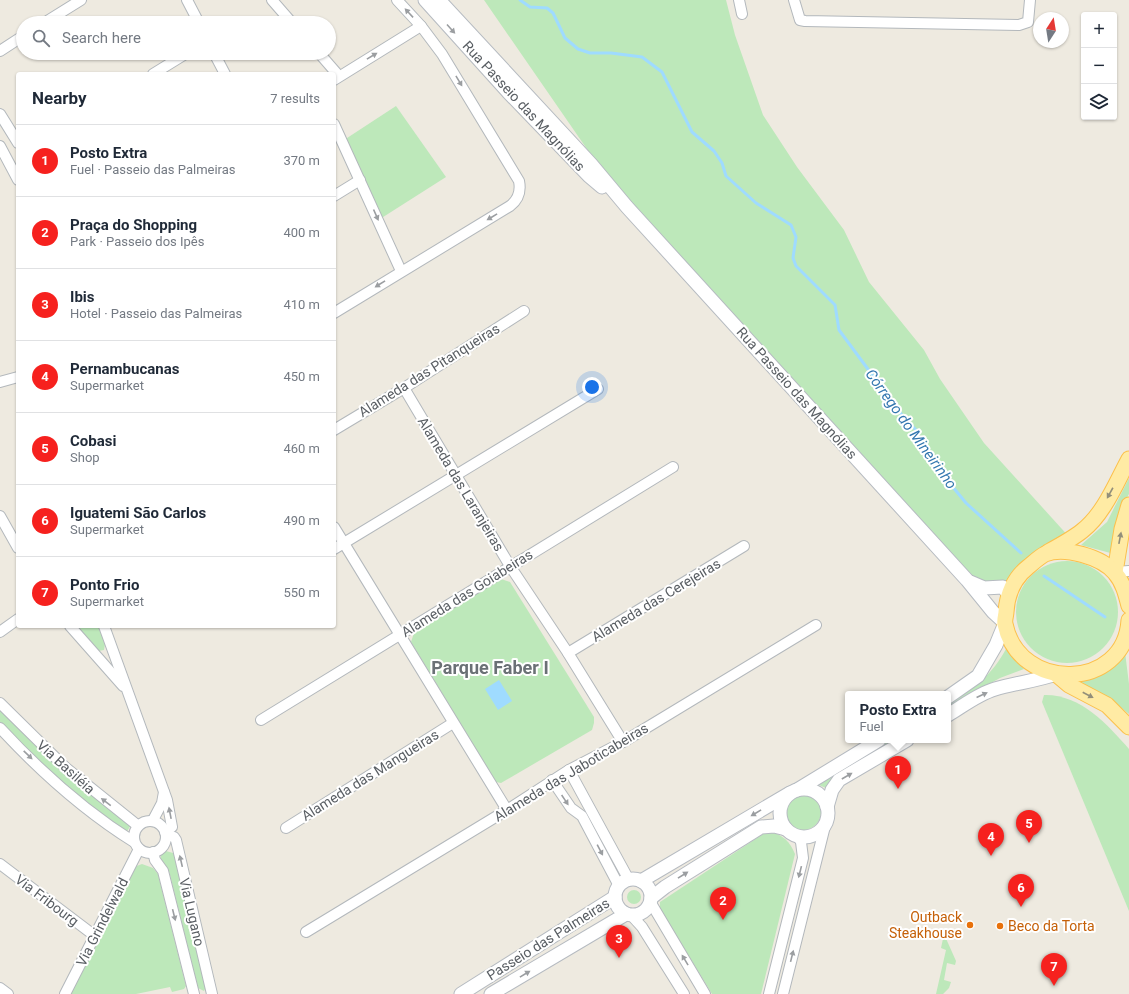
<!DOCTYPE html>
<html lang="en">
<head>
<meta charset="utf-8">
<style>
  body { margin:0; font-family:Roboto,sans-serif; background:#f6f6f7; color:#1f2937 }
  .controls { position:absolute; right:12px; top:12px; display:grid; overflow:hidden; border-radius:4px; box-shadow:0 1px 3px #0004 }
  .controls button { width:36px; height:36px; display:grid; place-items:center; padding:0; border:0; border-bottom:1px solid #e0e1e3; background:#fff; color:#1f2937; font:20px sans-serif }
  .compass { position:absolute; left:1033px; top:12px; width:36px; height:36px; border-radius:50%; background:#fff; box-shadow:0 1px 3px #0004; rotate:12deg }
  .you { position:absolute; left:592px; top:387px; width:14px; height:14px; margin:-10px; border:3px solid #fff; border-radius:50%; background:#1a73e8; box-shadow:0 0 0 6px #1a73e833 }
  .badge { display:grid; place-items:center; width:26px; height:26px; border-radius:50%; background:#f6211e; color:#fff; font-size:13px; font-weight:700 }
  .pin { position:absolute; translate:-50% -33px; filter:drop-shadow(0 1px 2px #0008) }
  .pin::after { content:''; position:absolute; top:21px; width:14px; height:12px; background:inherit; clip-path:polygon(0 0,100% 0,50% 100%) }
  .popup { position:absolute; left:845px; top:691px; width:106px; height:52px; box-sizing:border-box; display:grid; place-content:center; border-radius:4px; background:#fff; filter:drop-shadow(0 1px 3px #0005); font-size:13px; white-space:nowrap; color:#747a83 }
  .popup b { font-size:15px; color:#1f2937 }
  .popup::after { content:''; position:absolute; left:50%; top:100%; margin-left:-8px; border:8px solid transparent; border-top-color:#fff }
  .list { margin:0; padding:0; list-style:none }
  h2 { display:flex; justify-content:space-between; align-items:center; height:52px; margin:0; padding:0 16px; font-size:17px }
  h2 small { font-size:13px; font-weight:400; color:#747a83 }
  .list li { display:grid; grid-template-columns:26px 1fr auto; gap:12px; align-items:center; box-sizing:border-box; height:72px; padding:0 16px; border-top:1px solid #e0e1e3 }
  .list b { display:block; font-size:15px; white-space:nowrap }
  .list p { margin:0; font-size:13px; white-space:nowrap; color:#747a83 }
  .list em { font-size:13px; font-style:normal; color:#747a83 }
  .icon { flex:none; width:22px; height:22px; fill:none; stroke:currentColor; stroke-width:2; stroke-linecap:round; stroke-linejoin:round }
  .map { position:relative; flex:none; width:1129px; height:994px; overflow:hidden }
  .search { position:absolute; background:#fff; box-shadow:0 1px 3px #0004; left:16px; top:16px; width:320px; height:44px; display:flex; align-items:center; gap:10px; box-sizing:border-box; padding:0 14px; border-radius:22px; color:#747a83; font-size:15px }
  .panel { position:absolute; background:#fff; box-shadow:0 1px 3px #0004; left:16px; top:72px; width:320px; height:556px; border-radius:4px }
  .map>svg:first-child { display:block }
</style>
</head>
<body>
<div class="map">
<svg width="1129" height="994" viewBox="0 0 1129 994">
  <rect width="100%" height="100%" fill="#eeeae0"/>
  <!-- green -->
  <g fill="#bde8ba">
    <path d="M484 0H726L735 35 763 115 797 167 844 230 869 282 924 350 940 379 984 443 1071 539 1045 554 1009 595 978 586 627 207Z"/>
    <path d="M396 106 446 177 380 219 344 140Z"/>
    <path d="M1129 478V494L1122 507 1114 554 1081 545 1107 522Z"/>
    <circle cx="1067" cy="612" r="51"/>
    <path d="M501 579 510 582 594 717V723L592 730 501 783 496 782 411 642 414 633 418 629Z"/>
    <path d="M76 626H99L105 644 104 650 98 651Z"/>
    <path d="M1007 647 1024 669 1000 678 948 707V703C975 687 992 676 1007 647Z"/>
    <path d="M1125 652 1129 684V714L1109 698 1079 682V680L1114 665 1120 661Z"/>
    <path d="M1044 695C1080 694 1107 724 1129 749V911L1042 702Z"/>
    <path d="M0 708 131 825 126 833 68 789 6 729 0 722Z"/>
    <path d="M886 740H894L835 776 826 788 814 783Z"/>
    <circle cx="803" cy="812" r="18"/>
    <path d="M769 832C783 834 790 842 795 854L761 994H712L660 909V902L763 834Z"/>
    <path d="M166 851 173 853 175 856 206 987 204 991 198 988 197 984 169 871 161 861V855Z"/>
    <path d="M142 864 153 868 158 874 186 986 184 989 172 992 170 987 136 994H70L134 867Z"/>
    <circle cx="634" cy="897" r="7"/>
    <path d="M944 934 956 961 955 965 947 963 944 980 951 982 949 988 943 994H936L946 950 941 948Z"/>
  </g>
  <!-- water -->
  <path fill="#9fdbff" d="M499 680 512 701 498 710 485 689Z"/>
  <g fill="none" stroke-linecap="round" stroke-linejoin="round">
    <!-- stream -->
    <g stroke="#9fdbff" stroke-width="3">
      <path d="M520 0 530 7 547 8 553 13 565 38 578 49 590 53H611L642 57 662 72 692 132 714 151 722 163 726 176 756 203 791 225 796 237 793 258 796 266 835 305 839 330 907 422 910 424 916 430 920 447 966 503 1021 553"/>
      <path d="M1044 576 1105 617"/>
    </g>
    <defs>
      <g id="street">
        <path d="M187 0 199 23"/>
        <path d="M272 0 292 23"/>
        <path d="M739 0 742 14"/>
        <path d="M794 0 800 20 805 21 1019 25 1028 22 1030 0"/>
        <path d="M44 23 81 0"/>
        <path d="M0 51 23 36"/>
        <path d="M214 53 225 74"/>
        <path d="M319 53 339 76"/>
        <path d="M153 74 187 53"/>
        <path d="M334 80 421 26"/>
        <path d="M0 114 18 143"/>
        <path d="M334 124 401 271"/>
        <path d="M0 146 18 180"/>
        <path d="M334 196 360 180"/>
        <path d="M334 313 510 206C518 200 521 191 519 181L442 54 421 26 397 0"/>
        <path d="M0 382 18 377"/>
        <path d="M404 388 510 566 568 653 623 742"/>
        <path d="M334 430 404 388 524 311"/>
        <path d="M0 516 18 548"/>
        <path d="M334 527 507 810"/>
        <path d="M334 549 598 389"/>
        <path d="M1115 572 1129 571"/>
        <path d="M70 626 123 686"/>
        <path d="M104 626 167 800 172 827 165 832"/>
        <path d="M0 632 18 619"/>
        <path d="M568 653 744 546"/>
        <path d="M0 703 66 768 137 825"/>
        <path d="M261 720 673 467"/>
        <path d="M0 728C38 769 86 812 134 842"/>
        <path d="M569 770 629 880"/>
        <path d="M552 780 571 808 582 816 619 886"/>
        <path d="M153 820 162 803 164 792"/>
        <circle cx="150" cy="837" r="16"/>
        <path d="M286 828 453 723"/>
        <path d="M167 835 174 837 176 840 212 994"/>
        <path d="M153 852 155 860 163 871 194 994"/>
        <path d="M0 864 95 936"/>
        <path d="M651 903 705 994"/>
        <path d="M631 915 642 927 684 994"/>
        <path d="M306 932 507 810 569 770 623 742 816 625"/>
        <path d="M0 988 8 994"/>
        <path d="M65 994 139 849"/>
        <path d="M769 994 803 858 801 842 797 835"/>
        <path d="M783 994 826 822"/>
      </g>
      <g id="secondary">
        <path d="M425 0 508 92 589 176 602 187"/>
        <path d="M439 0 591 164 627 207 967 580 993 612 1005 623 996 645 978 676 948 697"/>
        <path d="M970 582 984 588 1003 587 1009 595"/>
        <path d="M948 715C963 706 978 694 995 689 1015 683 1036 681 1056 674"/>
        <circle cx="804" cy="813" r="24"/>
        <path d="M797 790 879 740"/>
        <path d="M827 807 832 790 839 780 907 740"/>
        <circle cx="633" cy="897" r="18"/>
        <path d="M641 881 790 793"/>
        <path d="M651 898 665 887 761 827 774 826 786 829"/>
        <path d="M461 994 615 897"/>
        <path d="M491 994 626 914"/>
      </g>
      <g id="primary">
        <path d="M1048 552C1059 546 1072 539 1082 531 1104 514 1116 483 1129 459"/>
        <path d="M1115 572 1122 529 1129 505"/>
        <path d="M1129 606C1126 594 1123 582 1115 573 1102 557 1064 546 1045 554 1039 557 1033 563 1028 567 1014 578 1007 595 1006 612 1006 615 1004 620 1005 624 1019 693 1125 691 1129 620"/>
        <path d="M1056 674 1069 685 1107 705 1129 727"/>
      </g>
    </defs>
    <!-- street casing -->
    <use href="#street" stroke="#b3b8bc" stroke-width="12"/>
    <!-- secondary casing -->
    <use href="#secondary" stroke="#b6bbc1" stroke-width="15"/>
    <!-- primary casing -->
    <use href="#primary" stroke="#fcc04b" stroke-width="17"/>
    <!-- street -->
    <use href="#street" stroke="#fff" stroke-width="10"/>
    <!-- secondary -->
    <use href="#secondary" stroke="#fff" stroke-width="13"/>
    <!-- primary -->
    <use href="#primary" stroke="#ffeba4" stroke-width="15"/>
  </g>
  <!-- one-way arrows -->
  <defs><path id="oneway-solid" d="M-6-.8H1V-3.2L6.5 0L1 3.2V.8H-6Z"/></defs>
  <g fill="#9b9ea1">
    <use href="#oneway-solid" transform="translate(409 13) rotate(-133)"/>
    <use href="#oneway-solid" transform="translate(451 29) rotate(48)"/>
    <use href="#oneway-solid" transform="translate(372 56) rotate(-31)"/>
    <use href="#oneway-solid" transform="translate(459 81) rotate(59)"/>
    <use href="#oneway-solid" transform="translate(376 215) rotate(66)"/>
    <use href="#oneway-solid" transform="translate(492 217) rotate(149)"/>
    <use href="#oneway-solid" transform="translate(380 284) rotate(148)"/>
    <use href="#oneway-solid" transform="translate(982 695) rotate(-25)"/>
    <use href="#oneway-solid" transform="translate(28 755) rotate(44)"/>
    <use href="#oneway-solid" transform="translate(847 776) rotate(-30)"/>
    <use href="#oneway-solid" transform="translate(565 800) rotate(56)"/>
    <use href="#oneway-solid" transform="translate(106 802) rotate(-143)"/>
    <use href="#oneway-solid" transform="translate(170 813) rotate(-101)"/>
    <use href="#oneway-solid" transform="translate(756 813) rotate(149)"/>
    <use href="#oneway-solid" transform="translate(600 850) rotate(62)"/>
    <use href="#oneway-solid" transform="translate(181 861) rotate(-103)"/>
    <use href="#oneway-solid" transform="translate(800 872) rotate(104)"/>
    <use href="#oneway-solid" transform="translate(683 875) rotate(-32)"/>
    <use href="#oneway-solid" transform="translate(174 915) rotate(76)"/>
    <use href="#oneway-solid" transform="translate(792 956) rotate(-76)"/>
    <use href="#oneway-solid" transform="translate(685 960) rotate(-121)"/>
    <use href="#oneway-solid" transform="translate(525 974) rotate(-31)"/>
  </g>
  <g fill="#938f7a">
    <use href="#oneway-solid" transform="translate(1110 493) rotate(119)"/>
    <use href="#oneway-solid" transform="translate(1120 538) rotate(-79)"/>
    <use href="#oneway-solid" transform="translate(1088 695) rotate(28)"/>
  </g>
  <!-- markers -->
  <g fill="#e8710a" stroke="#fff" stroke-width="1.5">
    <circle cx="970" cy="925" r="4"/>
    <circle cx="1000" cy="926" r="4"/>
  </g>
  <g text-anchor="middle" stroke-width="4" stroke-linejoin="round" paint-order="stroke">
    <!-- street labels -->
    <g font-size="14" fill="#595e63" stroke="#fff">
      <text transform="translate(524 106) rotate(47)" y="5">Rua Passeio das Magnólias</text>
      <text transform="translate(429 370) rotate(-32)" y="5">Alameda das Pitanqueiras</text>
      <text transform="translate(797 393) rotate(48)" y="5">Rua Passeio das Magnólias</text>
      <text transform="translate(461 484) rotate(59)" y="5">Alameda das Laranjeiras</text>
      <text transform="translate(467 593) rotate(-32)" y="5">Alameda das Goiabeiras</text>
      <text transform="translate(656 600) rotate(-31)" y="5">Alameda das Cerejeiras</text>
      <text transform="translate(66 767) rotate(42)" y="5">Via Basiléia</text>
      <text transform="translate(571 772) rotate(-31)" y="5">Alameda das Jaboticabeiras</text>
      <text transform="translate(370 775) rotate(-32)" y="5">Alameda das Mangueiras</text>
      <text transform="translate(47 900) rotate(37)" y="5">Via Fribourg</text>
      <text transform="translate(192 912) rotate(77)" y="5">Via Lugano</text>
      <text transform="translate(102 922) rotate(-63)" y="5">Via Grindelwald</text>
      <text transform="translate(548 939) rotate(-32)" y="5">Passeio das Palmeiras</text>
    </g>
    <!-- food labels -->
    <g font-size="14" fill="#c56008" stroke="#fff" text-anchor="end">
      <text x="962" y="922">Outback<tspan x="962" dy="16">Steakhouse</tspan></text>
      <text x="1008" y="931" text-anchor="start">Beco da Torta</text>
    </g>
    <!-- water labels -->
    <g font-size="15" font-style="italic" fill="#3377af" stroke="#fff">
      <text transform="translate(911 429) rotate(54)" y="5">Córrego do Mineirinho</text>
    </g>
    <!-- district labels -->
    <g font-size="18" font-weight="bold" fill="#6a7075" stroke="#fff">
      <text x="490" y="674">Parque Faber I</text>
    </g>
  </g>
</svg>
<div class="controls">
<button>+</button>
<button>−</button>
<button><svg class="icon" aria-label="layers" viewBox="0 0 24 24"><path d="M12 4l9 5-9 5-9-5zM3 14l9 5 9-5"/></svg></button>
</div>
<svg class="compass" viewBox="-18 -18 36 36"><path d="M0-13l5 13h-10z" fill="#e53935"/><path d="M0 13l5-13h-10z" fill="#747a83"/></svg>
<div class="you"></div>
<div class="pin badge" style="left:898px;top:789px">1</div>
<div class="popup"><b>Posto Extra</b>Fuel</div>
<div class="pin badge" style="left:723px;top:920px">2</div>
<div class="pin badge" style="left:619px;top:958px">3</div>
<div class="pin badge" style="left:991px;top:856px">4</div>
<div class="pin badge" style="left:1029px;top:843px">5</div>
<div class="pin badge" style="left:1021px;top:907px">6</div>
<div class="pin badge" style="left:1054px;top:986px">7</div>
<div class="search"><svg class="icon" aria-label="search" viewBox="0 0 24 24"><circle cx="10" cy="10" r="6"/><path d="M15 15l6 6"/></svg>Search here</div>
<section class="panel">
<h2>Nearby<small>7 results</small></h2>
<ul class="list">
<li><span class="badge">1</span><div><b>Posto Extra</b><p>Fuel · Passeio das Palmeiras</p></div><em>370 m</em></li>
<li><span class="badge">2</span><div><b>Praça do Shopping</b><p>Park · Passeio dos Ipês</p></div><em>400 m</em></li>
<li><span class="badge">3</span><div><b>Ibis</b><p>Hotel · Passeio das Palmeiras</p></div><em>410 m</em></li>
<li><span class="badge">4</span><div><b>Pernambucanas</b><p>Supermarket</p></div><em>450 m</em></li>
<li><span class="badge">5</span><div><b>Cobasi</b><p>Shop</p></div><em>460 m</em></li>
<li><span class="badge">6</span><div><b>Iguatemi São Carlos</b><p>Supermarket</p></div><em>490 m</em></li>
<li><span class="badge">7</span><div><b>Ponto Frio</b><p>Supermarket</p></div><em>550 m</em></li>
</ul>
</section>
</div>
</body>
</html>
